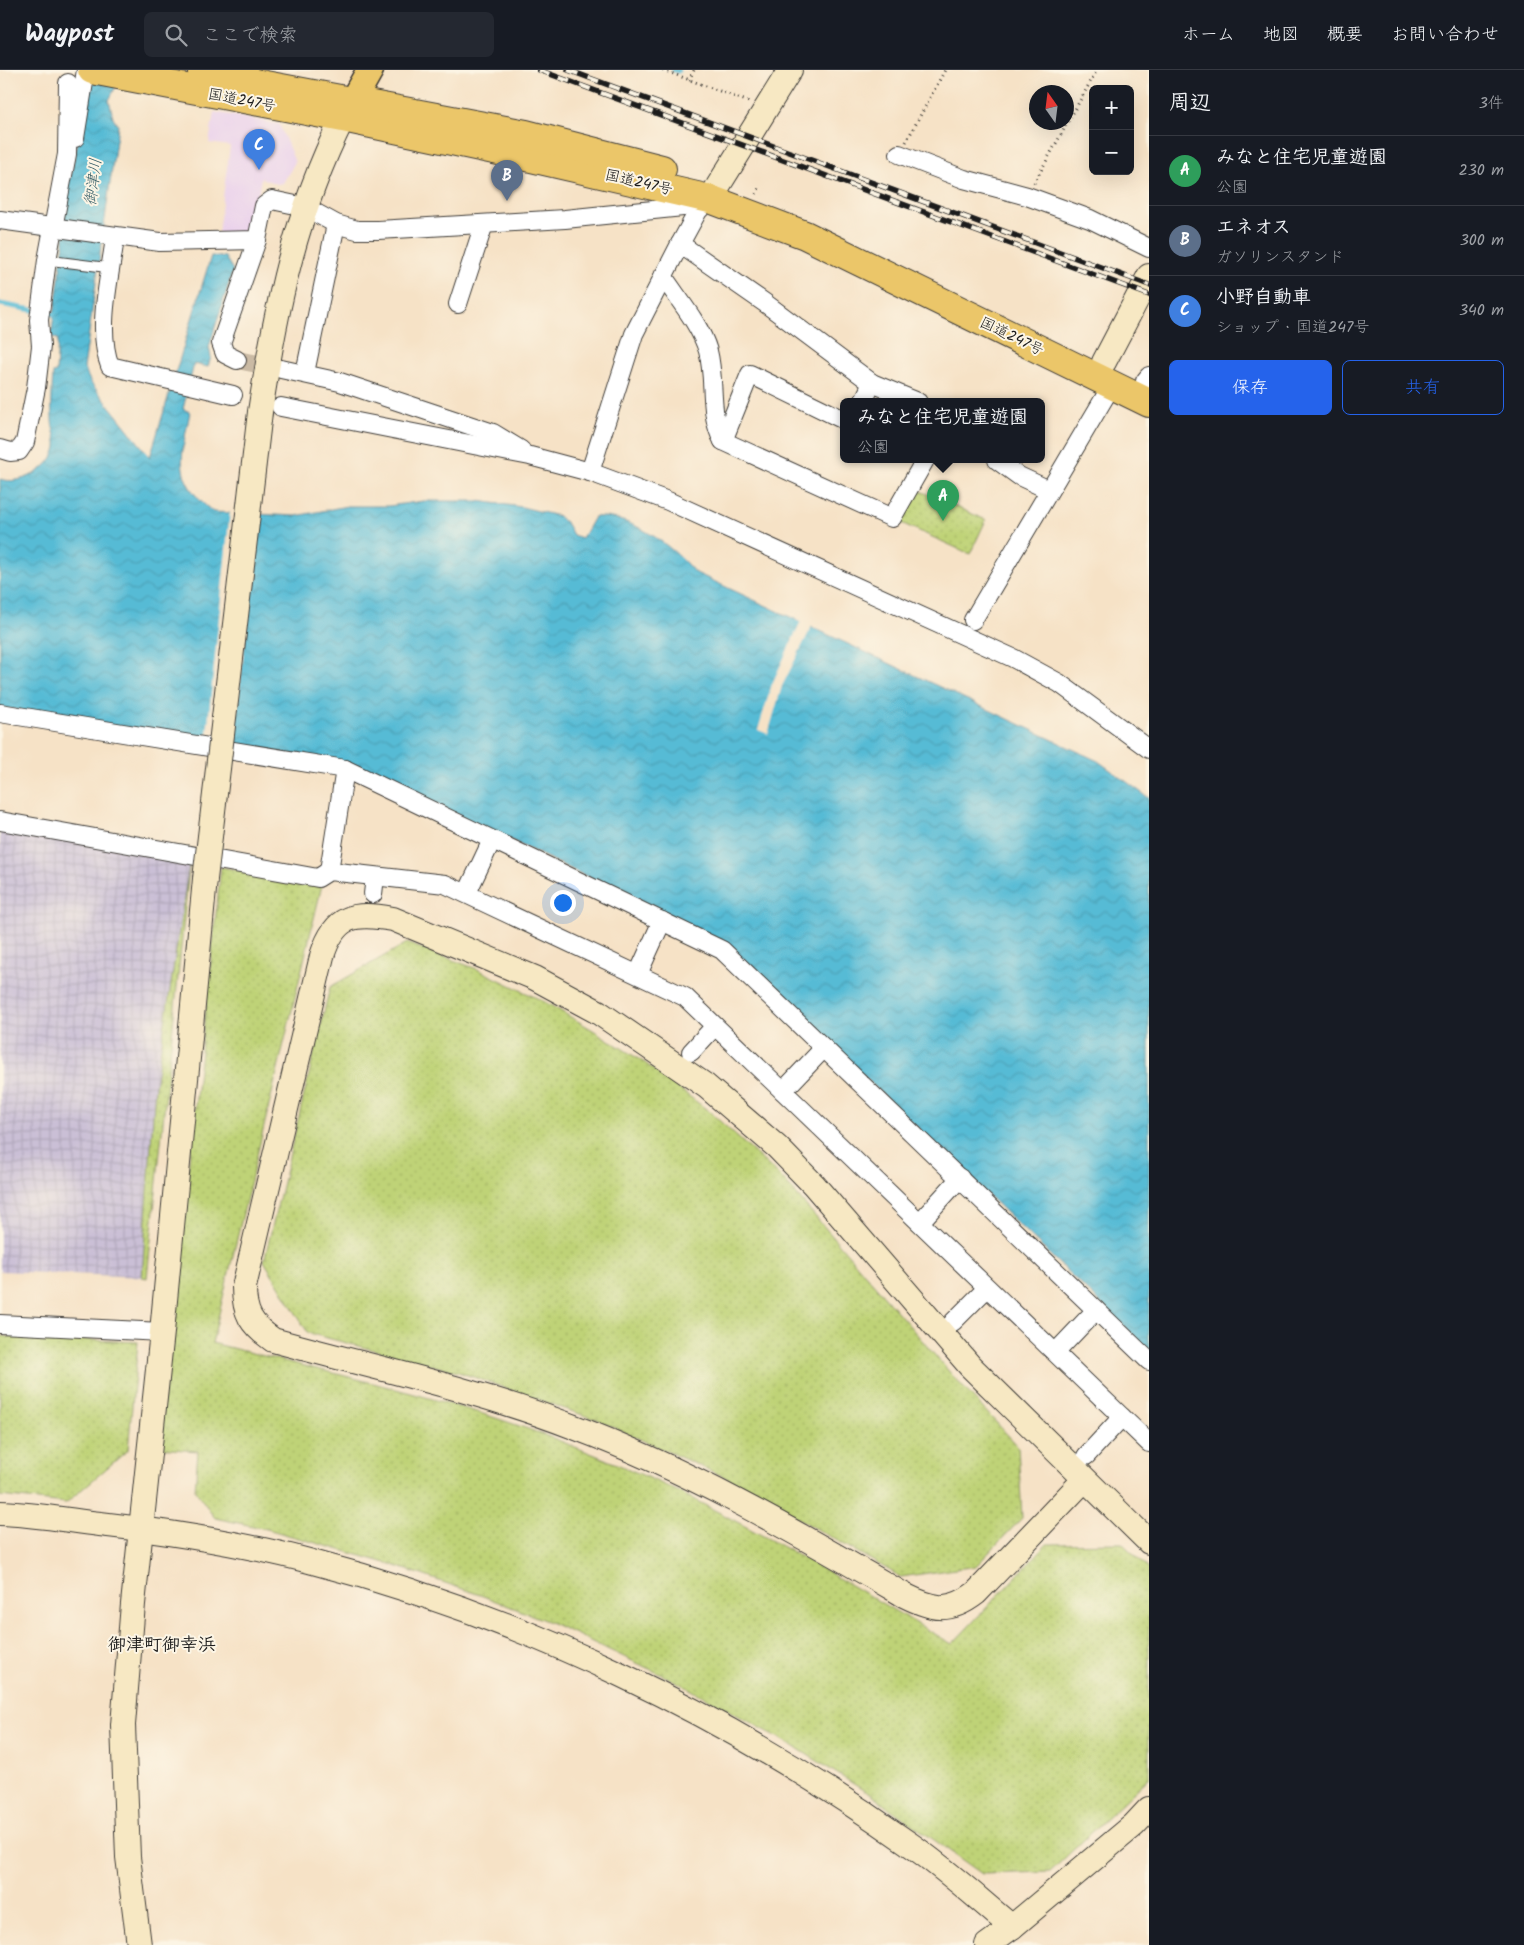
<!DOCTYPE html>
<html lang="ja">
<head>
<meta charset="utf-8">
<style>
  body { margin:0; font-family:Kalam,"Klee One",sans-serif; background:#242831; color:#f1f3f6 }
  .controls { position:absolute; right:15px; top:15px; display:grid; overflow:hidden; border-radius:8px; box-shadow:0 5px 20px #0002 }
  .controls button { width:45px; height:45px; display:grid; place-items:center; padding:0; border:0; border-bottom:1px solid #363941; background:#171b24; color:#f1f3f6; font:25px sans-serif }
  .compass { position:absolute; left:1029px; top:15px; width:45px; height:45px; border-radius:50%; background:#171b24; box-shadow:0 5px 20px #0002; rotate:346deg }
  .you { position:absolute; left:562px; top:832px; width:18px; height:18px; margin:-12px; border:4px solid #fff; border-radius:50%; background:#1a73e8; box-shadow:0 0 0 8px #1a73e833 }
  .badge { display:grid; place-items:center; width:32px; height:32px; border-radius:50%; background:#2563eb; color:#fff; font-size:16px; font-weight:700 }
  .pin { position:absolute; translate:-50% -41px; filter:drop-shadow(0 1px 2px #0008) }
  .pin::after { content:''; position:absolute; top:26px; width:18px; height:15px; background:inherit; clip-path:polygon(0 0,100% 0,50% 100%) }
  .popup { position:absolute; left:840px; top:328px; width:205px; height:65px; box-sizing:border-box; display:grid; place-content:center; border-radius:8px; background:#171b24; filter:drop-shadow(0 1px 4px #0005); font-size:16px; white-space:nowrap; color:#9ea1a6 }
  .popup b { font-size:19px; color:#f1f3f6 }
  .popup::after { content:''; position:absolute; left:50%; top:100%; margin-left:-10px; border:10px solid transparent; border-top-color:#171b24 }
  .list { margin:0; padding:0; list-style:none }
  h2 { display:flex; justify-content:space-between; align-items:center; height:65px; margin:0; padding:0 20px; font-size:21px }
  h2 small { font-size:16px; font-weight:400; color:#9ea1a6 }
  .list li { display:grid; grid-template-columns:32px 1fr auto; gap:15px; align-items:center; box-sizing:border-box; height:70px; padding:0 20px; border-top:1px solid #363941 }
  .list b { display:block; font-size:19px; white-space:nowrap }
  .list p { margin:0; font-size:16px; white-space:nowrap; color:#9ea1a6 }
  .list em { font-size:16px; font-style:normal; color:#9ea1a6 }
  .actions { display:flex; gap:10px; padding:15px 20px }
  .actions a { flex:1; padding:11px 0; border:1px solid #2563eb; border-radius:8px; text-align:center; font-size:18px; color:#2563eb }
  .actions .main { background:#2563eb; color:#fff }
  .icon { flex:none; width:28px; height:28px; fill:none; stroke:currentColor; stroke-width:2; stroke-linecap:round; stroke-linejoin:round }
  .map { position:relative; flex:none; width:1149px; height:1875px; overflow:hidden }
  header { display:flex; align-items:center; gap:30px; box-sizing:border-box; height:70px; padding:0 25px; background:#171b24; border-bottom:1px solid #363941 }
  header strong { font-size:24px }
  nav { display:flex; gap:28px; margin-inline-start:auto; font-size:18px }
  .search { width:350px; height:45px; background:#242831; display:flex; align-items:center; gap:12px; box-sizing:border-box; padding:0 18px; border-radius:8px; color:#9ea1a6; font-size:19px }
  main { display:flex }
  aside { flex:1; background:#171b24 }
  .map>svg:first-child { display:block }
</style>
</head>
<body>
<header>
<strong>Waypost</strong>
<div class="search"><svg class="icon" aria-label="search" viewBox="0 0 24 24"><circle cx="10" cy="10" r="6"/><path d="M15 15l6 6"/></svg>ここで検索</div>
<nav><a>ホーム</a><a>地図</a><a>概要</a><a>お問い合わせ</a></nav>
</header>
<main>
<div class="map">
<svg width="1149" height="1875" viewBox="0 0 1149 1875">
  <defs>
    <pattern id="industrial-grid" width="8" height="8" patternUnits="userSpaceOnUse" patternTransform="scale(1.25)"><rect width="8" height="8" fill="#cabfd6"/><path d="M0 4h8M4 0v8" fill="none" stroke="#ada4b7"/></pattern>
    <pattern id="green-dots" width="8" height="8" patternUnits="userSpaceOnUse" patternTransform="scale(1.25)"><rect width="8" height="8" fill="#bfd377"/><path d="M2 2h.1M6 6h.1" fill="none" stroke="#a4b566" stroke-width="1.8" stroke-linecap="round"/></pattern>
    <pattern id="water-waves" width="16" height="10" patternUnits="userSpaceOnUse" patternTransform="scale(1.25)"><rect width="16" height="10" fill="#57bbd5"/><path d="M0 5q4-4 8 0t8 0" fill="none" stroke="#4ba0b6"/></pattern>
  </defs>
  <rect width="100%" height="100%" fill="#fcf5e5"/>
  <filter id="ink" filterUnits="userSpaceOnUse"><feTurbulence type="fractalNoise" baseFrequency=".02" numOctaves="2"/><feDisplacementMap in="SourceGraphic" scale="10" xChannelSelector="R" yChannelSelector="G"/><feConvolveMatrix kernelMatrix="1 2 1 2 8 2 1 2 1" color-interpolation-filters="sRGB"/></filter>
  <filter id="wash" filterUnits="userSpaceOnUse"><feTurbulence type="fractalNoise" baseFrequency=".0096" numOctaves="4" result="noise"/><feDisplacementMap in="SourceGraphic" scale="20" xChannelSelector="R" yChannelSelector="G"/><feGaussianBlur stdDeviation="1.12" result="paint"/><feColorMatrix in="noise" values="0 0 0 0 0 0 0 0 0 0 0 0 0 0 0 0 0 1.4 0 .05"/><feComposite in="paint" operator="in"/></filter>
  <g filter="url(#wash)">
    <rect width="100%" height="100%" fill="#f6e2c6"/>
    <!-- built -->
    <path fill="#ead1ec" d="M214 42 279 54 295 92 283 113 277 114 261 108 252 158 247 162 218 163 230 76 209 73Z"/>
    <!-- industrial -->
    <path fill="url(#industrial-grid)" d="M0 758 190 790 155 1017 142 1207 0 1201Z"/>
    <!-- green -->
    <g fill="url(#green-dots)" stroke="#6e784a">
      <path d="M918 420 986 450 970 484 899 452Z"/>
      <path d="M190 790 147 1208 142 1207 155 1017Z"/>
      <path d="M221 797 322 815 212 1273C325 1302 441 1326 550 1367 598 1386 646 1405 691 1428 780 1473 866 1524 952 1574L1047 1474 1122 1473 1149 1499V1708L1050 1802 982 1804 871 1725 792 1675 677 1612 552 1553 483 1526 393 1495 267 1459 215 1448 195 1420 198 1381 158 1378Z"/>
      <path d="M407 873 477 899 545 932 593 960 645 993 710 1042 783 1109 952 1305 1018 1376 1022 1448 976 1496 901 1507 729 1409 597 1350 462 1303 308 1263 264 1191 330 917Z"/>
      <path d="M0 1266 138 1272 128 1380 66 1433 0 1426Z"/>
    </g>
    <!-- water -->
    <path fill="url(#water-waves)" stroke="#3a6c78" d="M89 0 118 13 109 30 113 47 118 56 84 298 91 313 150 387 211 186 225 187 233 200 209 277 211 287 208 297 194 294 183 339 190 342C181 389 172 408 213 442L296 446 347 436H389L423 431H478L522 437 558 446 567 454 573 465 582 468 594 447C630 444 673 476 694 502L1098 691 1149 728V1280L724 872 353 695 0 637V409C20 416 52 399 56 377 57 367 52 359 52 350 51 334 52 318 53 303L56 302 58 269 51 267 64 172V135L83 48Z"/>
    <!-- pier -->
    <g fill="#f6e2c6">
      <path d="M230 441 259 443 233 678 206 673Z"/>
      <path d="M801 551 812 556 782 616 768 664 758 660 772 614Z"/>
    </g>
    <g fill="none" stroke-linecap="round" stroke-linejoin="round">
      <!-- stream -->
      <g stroke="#57bbd5" stroke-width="5">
        <path d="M674 0 678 1"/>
        <path d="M0 234 54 244"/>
      </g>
    </g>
  </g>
  <g filter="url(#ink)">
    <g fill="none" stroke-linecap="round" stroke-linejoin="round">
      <!-- street-tunnel -->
      <path stroke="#cabaa4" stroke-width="18" stroke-dasharray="18 9" stroke-linecap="butt" d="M237 290 278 298"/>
      <defs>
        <path id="lane" d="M47 190 111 198"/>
        <g id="street">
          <path d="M75 68 86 0"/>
          <path d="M899 84 964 109 1027 126 1090 149 1149 178"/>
          <path d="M0 150 160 172 257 170 264 136 272 130 305 137 336 154 357 160H378L565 149 683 137 707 130"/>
          <path d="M115 168C110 206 96 260 110 296L233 325"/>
          <path d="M680 174 765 233 872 313 918 332"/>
          <path d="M663 206C678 229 700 254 708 281 716 311 708 343 723 371L892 448 925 390"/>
          <path d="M458 234 484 154"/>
          <path d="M237 290 225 284 221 273 257 170"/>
          <path d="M281 299 340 312 493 363 521 380"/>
          <path d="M305 303 336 154"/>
          <path d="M1145 311 1149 306"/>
          <path d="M863 332 872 313"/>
          <path d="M281 337 530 386 590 402 668 431 1013 588 1059 613 1149 679"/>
          <path d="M723 371 750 304 844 350"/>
          <path d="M0 379 10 382 19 381 25 372 36 318 41 276 39 250 47 190 67 84 68 13"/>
          <path d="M997 390 1019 406 1049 420"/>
          <path d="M590 402 634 264 680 174 698 141 710 129"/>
          <path d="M973 550 1112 315"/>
          <path d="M0 643 345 699 722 880 1149 1291"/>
          <path d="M0 751 318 808 329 801 445 814 685 927 1149 1373"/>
          <path d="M329 801 345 699"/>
          <path d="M467 823 492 770"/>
          <path d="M373 824 375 807"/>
          <path d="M638 904 662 851"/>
          <path d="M691 982 715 956"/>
          <path d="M783 1021 824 978"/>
          <path d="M920 1152 960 1108"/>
          <path d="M953 1252 987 1218"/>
          <path d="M0 1254 162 1262"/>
          <path d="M1056 1282 1096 1240"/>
          <path d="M1086 1386 1122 1347"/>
        </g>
        <g id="secondary">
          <path d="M710 129 790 0"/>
          <path d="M1104 292 1149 206"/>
          <path d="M260 342C276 237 295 144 343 48"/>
          <path d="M1084 1410 976 1523C949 1544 932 1539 904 1525 797 1463 691 1401 574 1357 476 1319 374 1298 273 1270 251 1255 244 1243 244 1217L322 886C335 845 353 842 393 849L535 908 598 942 706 1016 777 1077 814 1115 970 1296 1149 1472"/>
          <path d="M0 1443C33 1444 67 1450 100 1454 170 1462 241 1473 309 1491 522 1546 728 1645 908 1773 945 1798 978 1829 1012 1857"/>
          <path d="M139 1875 128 1787 123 1655 133 1534 162 1262 205 809"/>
          <path d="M987 1875 1012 1857 1134 1755 1149 1739"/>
        </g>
        <path id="primary" d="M343 48 370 0"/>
        <g id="highway">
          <path d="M92 0 343 48 527 87 710 129 805 165 1149 333"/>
          <path d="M202 3 526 64 662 99"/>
        </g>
      </defs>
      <!-- lane casing -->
      <use href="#lane" stroke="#3d3a36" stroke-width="11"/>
      <!-- street casing -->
      <use href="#street" stroke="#3d3a36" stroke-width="20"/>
      <!-- secondary casing -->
      <use href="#secondary" stroke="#3d3a36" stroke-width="26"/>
      <!-- primary casing -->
      <use href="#primary" stroke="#3d3a36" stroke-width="29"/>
      <!-- highway casing -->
      <use href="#highway" stroke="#3d3a36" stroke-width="30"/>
      <!-- path -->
      <g stroke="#3d3a36" stroke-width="3" stroke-dasharray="1 4" stroke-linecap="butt">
        <path d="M663 0 749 32"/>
        <path d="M689 10 694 0"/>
        <path d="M906 72 945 0"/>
        <path d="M1034 113 1097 0"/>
        <path d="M756 124 760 116"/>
      </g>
      <!-- lane -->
      <use href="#lane" stroke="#fff" stroke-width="9"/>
      <!-- street -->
      <use href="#street" stroke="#fff" stroke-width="18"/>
      <!-- secondary -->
      <use href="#secondary" stroke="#f7e8c3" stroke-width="24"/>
      <!-- primary -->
      <use href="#primary" stroke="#ebc669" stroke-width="26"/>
      <!-- highway -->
      <use href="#highway" stroke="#ebc669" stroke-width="28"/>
      <defs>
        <g id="rail">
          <path d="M539 0 1149 225"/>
          <path d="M568 0 1149 215"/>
        </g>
      </defs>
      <!-- rail casing -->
      <use href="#rail" stroke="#1c1c1c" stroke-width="5.5"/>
      <!-- rail -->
      <use href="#rail" stroke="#fcf5e5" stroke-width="4" stroke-dasharray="11" stroke-linecap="butt"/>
      <defs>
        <path id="secondary-bridge" d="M205 809 260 342"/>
      </defs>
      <!-- secondary-bridge casing -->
      <use href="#secondary-bridge" stroke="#3d3a36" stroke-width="26" stroke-linecap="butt"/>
      <!-- secondary-bridge -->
      <use href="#secondary-bridge" stroke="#f7e8c3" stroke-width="24"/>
    </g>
  </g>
  <g text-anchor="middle" stroke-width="4" stroke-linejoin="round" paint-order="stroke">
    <!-- street labels -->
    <g font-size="15" fill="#1c1c1c" stroke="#fcf5e5">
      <text transform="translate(242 30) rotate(11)" y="5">国道247号</text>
      <text transform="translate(639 112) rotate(13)" y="5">国道247号</text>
      <text transform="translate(1012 266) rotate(26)" y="5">国道247号</text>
    </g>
    <!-- water labels -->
    <g font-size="16" font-style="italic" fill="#345c66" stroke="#fcf5e5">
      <text transform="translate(92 112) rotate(-83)" y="6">御津川</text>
    </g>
    <!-- quarter labels -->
    <g font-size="18" font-weight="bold" fill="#1c1c1c" stroke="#fcf5e5">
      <text x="162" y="1580">御津町御幸浜</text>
    </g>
  </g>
</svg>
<div class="controls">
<button>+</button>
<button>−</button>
</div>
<svg class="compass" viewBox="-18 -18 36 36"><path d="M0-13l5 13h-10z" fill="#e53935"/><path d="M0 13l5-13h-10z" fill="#9ea1a6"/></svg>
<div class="you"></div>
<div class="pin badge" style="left:943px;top:451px;background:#2e9e5b">A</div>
<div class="popup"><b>みなと住宅児童遊園</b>公園</div>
<div class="pin badge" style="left:507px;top:131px;background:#5c6f8a">B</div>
<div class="pin badge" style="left:259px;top:100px;background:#3f7fe0">C</div>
</div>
<aside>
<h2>周辺<small>3件</small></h2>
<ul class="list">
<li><span class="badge" style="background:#2e9e5b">A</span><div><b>みなと住宅児童遊園</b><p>公園</p></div><em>230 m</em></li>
<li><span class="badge" style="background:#5c6f8a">B</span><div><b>エネオス</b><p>ガソリンスタンド</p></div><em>300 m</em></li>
<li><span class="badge" style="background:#3f7fe0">C</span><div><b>小野自動車</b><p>ショップ · 国道247号</p></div><em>340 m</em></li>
</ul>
<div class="actions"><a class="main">保存</a><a>共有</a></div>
</aside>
</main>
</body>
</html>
